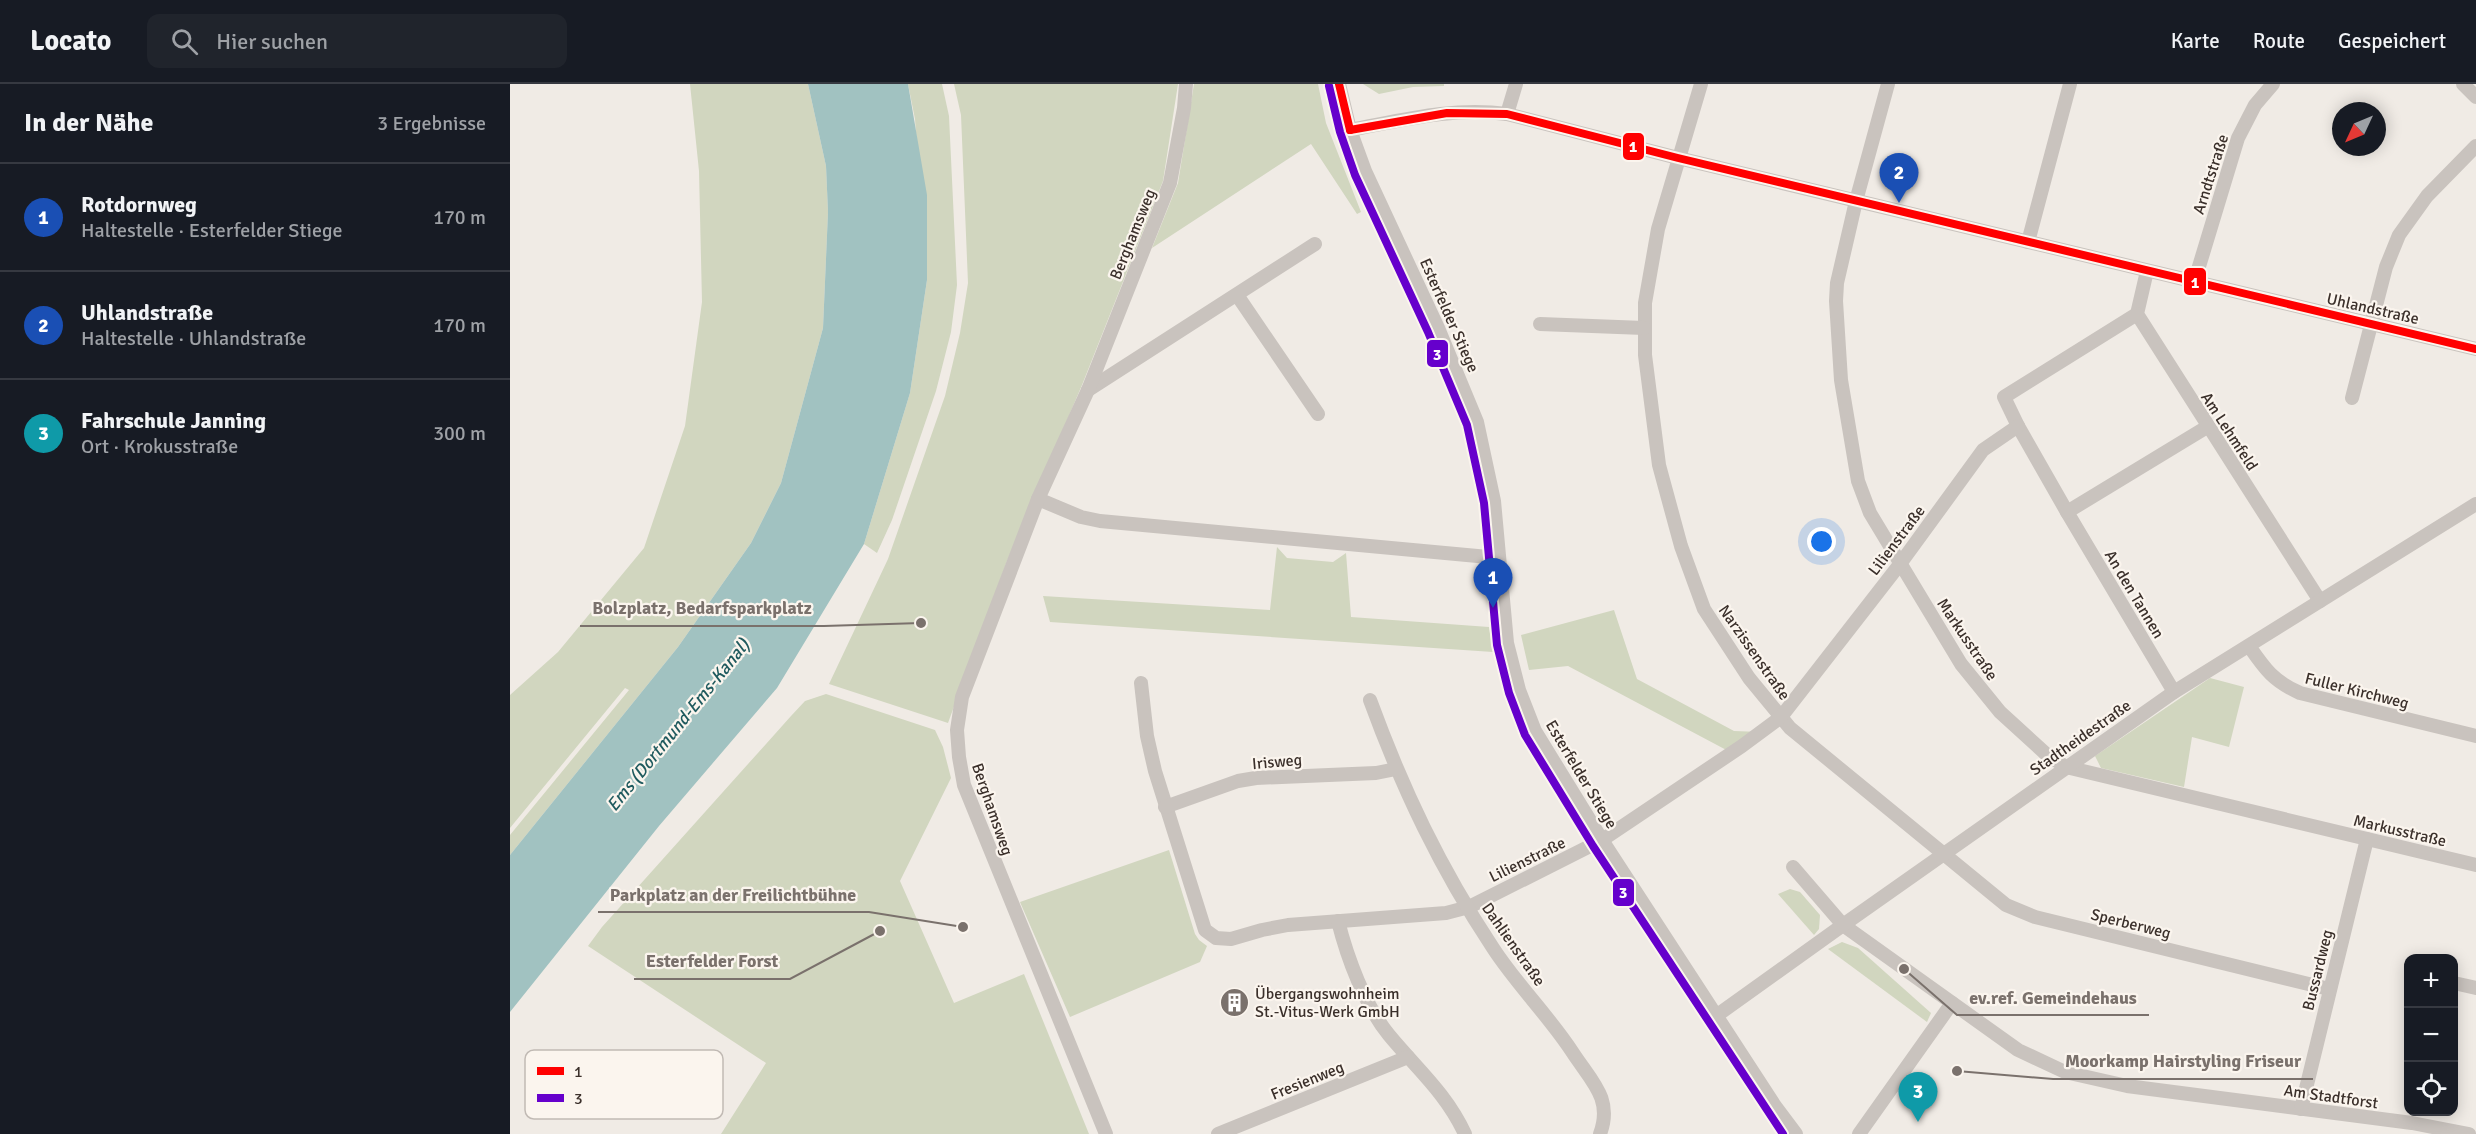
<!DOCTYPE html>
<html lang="de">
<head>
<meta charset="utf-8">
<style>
  body { margin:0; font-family:Signika,sans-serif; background:#20242c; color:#f1f3f6 }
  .controls { position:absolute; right:18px; bottom:18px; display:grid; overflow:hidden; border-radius:12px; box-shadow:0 3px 15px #0003 }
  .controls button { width:54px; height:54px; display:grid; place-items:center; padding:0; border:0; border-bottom:2px solid #363941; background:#171b24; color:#f1f3f6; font:30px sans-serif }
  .compass { position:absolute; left:1822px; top:18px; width:54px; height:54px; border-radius:50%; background:#171b24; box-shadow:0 3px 15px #0003; rotate:226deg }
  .you { position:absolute; left:1312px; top:458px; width:21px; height:21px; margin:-15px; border:4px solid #fff; border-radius:50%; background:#1a73e8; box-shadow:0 0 0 9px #1a73e833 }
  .badge { display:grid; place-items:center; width:39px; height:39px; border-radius:50%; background:#d93025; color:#fff; font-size:20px; font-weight:700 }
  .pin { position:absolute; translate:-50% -50px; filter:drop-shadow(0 2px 3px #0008) }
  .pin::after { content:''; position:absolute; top:32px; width:21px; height:18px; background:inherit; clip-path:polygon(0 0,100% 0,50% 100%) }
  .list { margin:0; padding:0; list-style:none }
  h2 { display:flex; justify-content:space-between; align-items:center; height:78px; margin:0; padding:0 24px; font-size:26px }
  h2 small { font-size:20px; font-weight:400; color:#9ea1a6 }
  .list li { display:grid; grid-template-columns:39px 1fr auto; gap:18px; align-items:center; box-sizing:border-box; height:108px; padding:0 24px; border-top:2px solid #363941 }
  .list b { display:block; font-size:22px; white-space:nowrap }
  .list p { margin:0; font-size:20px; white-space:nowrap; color:#9ea1a6 }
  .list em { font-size:20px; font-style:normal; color:#9ea1a6 }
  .icon { flex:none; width:33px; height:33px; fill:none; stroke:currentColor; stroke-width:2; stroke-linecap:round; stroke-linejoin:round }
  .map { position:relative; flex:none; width:1966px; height:1050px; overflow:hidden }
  header { display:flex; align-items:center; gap:36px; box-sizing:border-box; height:84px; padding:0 30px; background:#171b24; border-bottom:2px solid #363941 }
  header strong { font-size:28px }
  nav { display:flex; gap:33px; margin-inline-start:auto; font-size:21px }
  .search { width:420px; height:54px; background:#20242c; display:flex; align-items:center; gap:15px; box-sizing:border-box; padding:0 21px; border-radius:12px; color:#9ea1a6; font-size:22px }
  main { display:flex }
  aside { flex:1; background:#171b24 }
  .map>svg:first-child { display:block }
</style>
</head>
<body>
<header>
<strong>Locato</strong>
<div class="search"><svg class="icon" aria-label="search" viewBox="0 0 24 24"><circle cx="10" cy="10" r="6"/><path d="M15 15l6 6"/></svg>Hier suchen</div>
<nav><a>Karte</a><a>Route</a><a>Gespeichert</a></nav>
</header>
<main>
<aside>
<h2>In der Nähe<small>3 Ergebnisse</small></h2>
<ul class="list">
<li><span class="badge" style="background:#1a4fb4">1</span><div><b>Rotdornweg</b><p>Haltestelle · Esterfelder Stiege</p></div><em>170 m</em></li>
<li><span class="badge" style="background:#1a4fb4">2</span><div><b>Uhlandstraße</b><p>Haltestelle · Uhlandstraße</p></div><em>170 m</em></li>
<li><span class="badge" style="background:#0f9aa8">3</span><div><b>Fahrschule Janning</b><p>Ort · Krokusstraße</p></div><em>300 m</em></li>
</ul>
</aside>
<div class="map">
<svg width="1966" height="1050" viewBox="0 0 1966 1050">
  <rect width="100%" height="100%" fill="#f0ebe5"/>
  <!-- green -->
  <g fill="#d1d6bf">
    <path d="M180 0H298L316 82 318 128 313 244 271 399 241 459 168 563 0 771V751L119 606 115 604 0 744V611L48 568 134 464 175 342 192 218 189 87Z"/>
    <path d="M398 0H432L439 32 447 201 441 248 426 307 382 436 367 469 354 460 400 309 417 196 405 35Z"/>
    <path d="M444 0H668L653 97 572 301 497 477 438 639 319 600 378 475 435 312 450 249 458 199 451 31Z"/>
    <path d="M684 0H808L816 39 851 128 847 130 801 60 642 164 668 99Z"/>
    <path d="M853 0H934V2L903 3 869 10Z"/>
    <path d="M767 463 777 474 823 478 836 469 841 533 979 543 983 568 540 538 533 512 760 526Z"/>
    <path d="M1104 526 1127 595 1224 647 1251 648 1222 669 1058 582 1019 586 1011 551Z"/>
    <path d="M1700 594 1734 603 1719 663 1682 653 1674 703 1591 684 1585 672Z"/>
    <path d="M316 610 425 646 433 663 441 694 390 797 444 919 514 890 579 1050H211L256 979 78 862 92 843 281 632 295 617Z"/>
    <path d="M659 766 685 850 689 856 697 862 690 878 560 933 510 818Z"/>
    <path d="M1280 805 1290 808 1310 831 1309 845 1304 851 1268 810Z"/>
    <path d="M1332 858 1348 864 1421 929 1417 938 1318 865Z"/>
  </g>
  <!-- water -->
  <path fill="#a1c2c1" d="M298 0H398L417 111V196L400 309 354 460 267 604 149 742 0 928V771L168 563 241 459 271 399 313 244 318 128 316 82Z"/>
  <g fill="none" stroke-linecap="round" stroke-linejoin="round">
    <!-- street -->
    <g stroke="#c9c3be" stroke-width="14">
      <path d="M829 0 840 46 855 87 928 244 967 338 984 417 997 559 1009 606 1025 647 1092 756 1265 1022 1286 1050"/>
      <path d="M1191 0 1148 145 1135 219V271L1149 381 1171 462 1194 525 1239 594 1280 644 1496 821 1525 833 1819 905"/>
      <path d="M1378 0 1346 117 1327 199 1326 217 1331 296 1348 397 1360 429 1451 580 1490 628 1536 670 1556 683 1966 781"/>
      <path d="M1953 0 1966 13"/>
      <path d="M997 30 1006 0"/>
      <path d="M840 46C894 36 942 23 997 30L1168 74 1966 265"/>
      <path d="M1518 158 1560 0"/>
      <path d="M1637 187 1627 230 1810 517"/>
      <path d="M1684 199 1728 54 1745 21 1763 0"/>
      <path d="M727 211 808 330"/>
      <path d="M1627 230 1494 313 1508 342 1557 428 1664 608"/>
      <path d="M1030 240 1134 244"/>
      <path d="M578 306 805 160"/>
      <path d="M1842 314 1876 183 1889 151 1917 112 1966 62"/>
      <path d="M528 415 571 433 590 437 989 474"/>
      <path d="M1557 428 1697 343"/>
      <path d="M1739 562C1755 585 1763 597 1790 609L1966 652"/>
      <path d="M631 599 637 652 645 687 695 846 706 854 721 855 752 846 778 841 936 829 959 823 1092 756 1232 662 1271 633 1390 480 1473 366 1508 342"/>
      <path d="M860 616C893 706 930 784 983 864 1007 901 1039 932 1063 969 1082 998 1103 1015 1090 1050"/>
      <path d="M655 723 728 697 746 694 866 689 886 685"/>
      <path d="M1283 783 1333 841 1508 966 1555 988 1617 1002 1902 1039 1959 1050"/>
      <path d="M828 837C837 873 855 922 879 951 907 985 936 1009 955 1050"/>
      <path d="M1944 899 1966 904"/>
      <path d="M1206 932 1333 841 1664 608 1966 420"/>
      <path d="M1791 1025 1857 755"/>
      <path d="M596 1050 454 701 449 673 447 646 452 613 528 415 578 306 660 99 674 24 676 0"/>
      <path d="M708 1050 898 973"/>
      <path d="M1349 1050 1442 919"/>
    </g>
    <defs>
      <g id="bus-1">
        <path d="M829 0 840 46"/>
        <path d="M840 46 937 29 997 30 1168 74 1966 265"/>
      </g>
      <path id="bus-2" d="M819 2 830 48 845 91 918 248 957 341 974 419 987 561 999 609 1015 651 1083 762 1273 1050"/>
    </defs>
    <!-- bus-1 casing -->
    <use href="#bus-1" stroke="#fbf5ee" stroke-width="12"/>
    <!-- bus-2 casing -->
    <use href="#bus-2" stroke="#fbf5ee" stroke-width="12"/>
    <!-- bus-1 -->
    <use href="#bus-1" stroke="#f00" stroke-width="8"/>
    <!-- bus-2 -->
    <use href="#bus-2" stroke="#60c" stroke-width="8"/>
  </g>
  <!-- icons -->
  <defs>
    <symbol id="building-disc" viewBox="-11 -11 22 22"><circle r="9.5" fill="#7a716c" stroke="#fbf5ee"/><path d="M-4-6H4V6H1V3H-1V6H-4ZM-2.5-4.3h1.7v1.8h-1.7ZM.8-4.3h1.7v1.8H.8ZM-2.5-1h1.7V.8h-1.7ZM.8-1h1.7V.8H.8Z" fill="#fff"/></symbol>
  </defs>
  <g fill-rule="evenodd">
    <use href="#building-disc" x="708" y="902" width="33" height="33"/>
  </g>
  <g text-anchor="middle" stroke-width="4.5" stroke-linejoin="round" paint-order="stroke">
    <!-- street labels -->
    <g font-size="16" fill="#3b302b" stroke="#fbf5ee">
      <text transform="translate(1700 90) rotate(-72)" y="6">Arndtstraße</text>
      <text transform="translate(622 150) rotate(-68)" y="6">Berghamsweg</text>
      <text transform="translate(1863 224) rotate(13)" y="6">Uhlandstraße</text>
      <text transform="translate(940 231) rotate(66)" y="6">Esterfelder Stiege</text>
      <text transform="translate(1720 347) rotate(57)" y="6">Am Lehmfeld</text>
      <text transform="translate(1386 456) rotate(-53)" y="6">Lilienstraße</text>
      <text transform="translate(1625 510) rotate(59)" y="6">An den Tannen</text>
      <text transform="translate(1458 555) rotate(56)" y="6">Markusstraße</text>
      <text transform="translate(1245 568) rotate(55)" y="6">Narzissenstraße</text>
      <text transform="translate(1847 606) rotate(14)" y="6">Fuller Kirchweg</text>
      <text transform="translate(1570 653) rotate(-35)" y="6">Stadtheidestraße</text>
      <text transform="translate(767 677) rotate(-5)" y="6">Irisweg</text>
      <text transform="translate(1072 690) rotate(59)" y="6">Esterfelder Stiege</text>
      <text transform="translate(483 725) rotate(71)" y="6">Berghamsweg</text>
      <text transform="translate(1890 746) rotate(13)" y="6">Markusstraße</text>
      <text transform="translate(1017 775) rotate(-26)" y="6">Lilienstraße</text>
      <text transform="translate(1621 839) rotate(14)" y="6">Sperberweg</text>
      <text transform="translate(1004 860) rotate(55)" y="6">Dahlienstraße</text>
      <text transform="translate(1807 886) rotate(-76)" y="6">Bussardweg</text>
      <text transform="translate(797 996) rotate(-22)" y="6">Fresienweg</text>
      <text transform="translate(1821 1012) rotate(8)" y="6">Am Stadtforst</text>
    </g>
    <!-- poi labels -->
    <g font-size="16" fill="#3b302b" stroke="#fbf5ee" text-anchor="start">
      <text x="745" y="915">Übergangswohnheim<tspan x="745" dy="18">St.-Vitus-Werk GmbH</tspan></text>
    </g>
    <!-- water labels -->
    <g font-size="18" font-style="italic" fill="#1f5a5e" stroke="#fbf5ee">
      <text transform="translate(168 641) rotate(-51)" y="6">Ems (Dortmund-Ems-Kanal)</text>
    </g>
  </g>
  <!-- legend -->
  <rect x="15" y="966" width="198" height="69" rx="9" fill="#fbf5ee" stroke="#c1bab4" stroke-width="1.5"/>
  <rect x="27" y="983" width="27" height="8" fill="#f00"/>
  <rect x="27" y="1010" width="27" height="8" fill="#60c"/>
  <g font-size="16" fill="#3b302b">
    <text x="64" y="993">1</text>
    <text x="64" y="1020">3</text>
  </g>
  <!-- callouts -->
  <path fill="none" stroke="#7a716c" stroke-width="2" d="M411 539L314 542H70M453 843L359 828H88M370 847L280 895H124M1394 885L1447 931H1639M1447 987L1543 995H1803"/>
  <g fill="#7a716c" stroke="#fbf5ee" stroke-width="2">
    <circle cx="411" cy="539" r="6"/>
    <circle cx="453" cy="843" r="6"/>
    <circle cx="370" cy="847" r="6"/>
    <circle cx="1394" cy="885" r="6"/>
    <circle cx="1447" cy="987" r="6"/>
  </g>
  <g font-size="18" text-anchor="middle" font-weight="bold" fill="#7a716c" stroke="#fbf5ee" stroke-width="4.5" stroke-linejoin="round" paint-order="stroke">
    <text x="192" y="530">Bolzplatz, Bedarfsparkplatz</text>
    <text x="223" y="817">Parkplatz an der Freilichtbühne</text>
    <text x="202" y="883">Esterfelder Forst</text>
    <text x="1543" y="920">ev.ref. Gemeindehaus</text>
    <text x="1673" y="983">Moorkamp Hairstyling Friseur</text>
  </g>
  <g stroke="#fbf5ee" stroke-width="2">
    <rect x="1112" y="48" width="23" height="29" rx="6" fill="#f00"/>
    <rect x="1673" y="183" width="24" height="29" rx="6" fill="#f00"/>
    <rect x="916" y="255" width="23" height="29" rx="6" fill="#60c"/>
    <rect x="1102" y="794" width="23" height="29" rx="6" fill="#60c"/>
  </g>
  <g font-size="16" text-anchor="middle" font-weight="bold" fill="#fff">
    <text x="1123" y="68">1</text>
    <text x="1685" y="204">1</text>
    <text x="927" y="276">3</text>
    <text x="1113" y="814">3</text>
  </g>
</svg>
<div class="controls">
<button>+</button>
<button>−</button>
<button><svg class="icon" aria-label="locate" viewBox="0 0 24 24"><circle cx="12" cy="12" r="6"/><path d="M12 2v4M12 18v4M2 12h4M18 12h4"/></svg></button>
</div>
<svg class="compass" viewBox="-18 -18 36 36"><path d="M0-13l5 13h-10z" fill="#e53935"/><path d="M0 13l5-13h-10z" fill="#9ea1a6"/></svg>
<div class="you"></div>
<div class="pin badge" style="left:983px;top:524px;background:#1a4fb4">1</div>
<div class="pin badge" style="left:1389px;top:119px;background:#1a4fb4">2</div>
<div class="pin badge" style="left:1408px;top:1038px;background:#0f9aa8">3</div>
</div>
</main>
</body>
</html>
